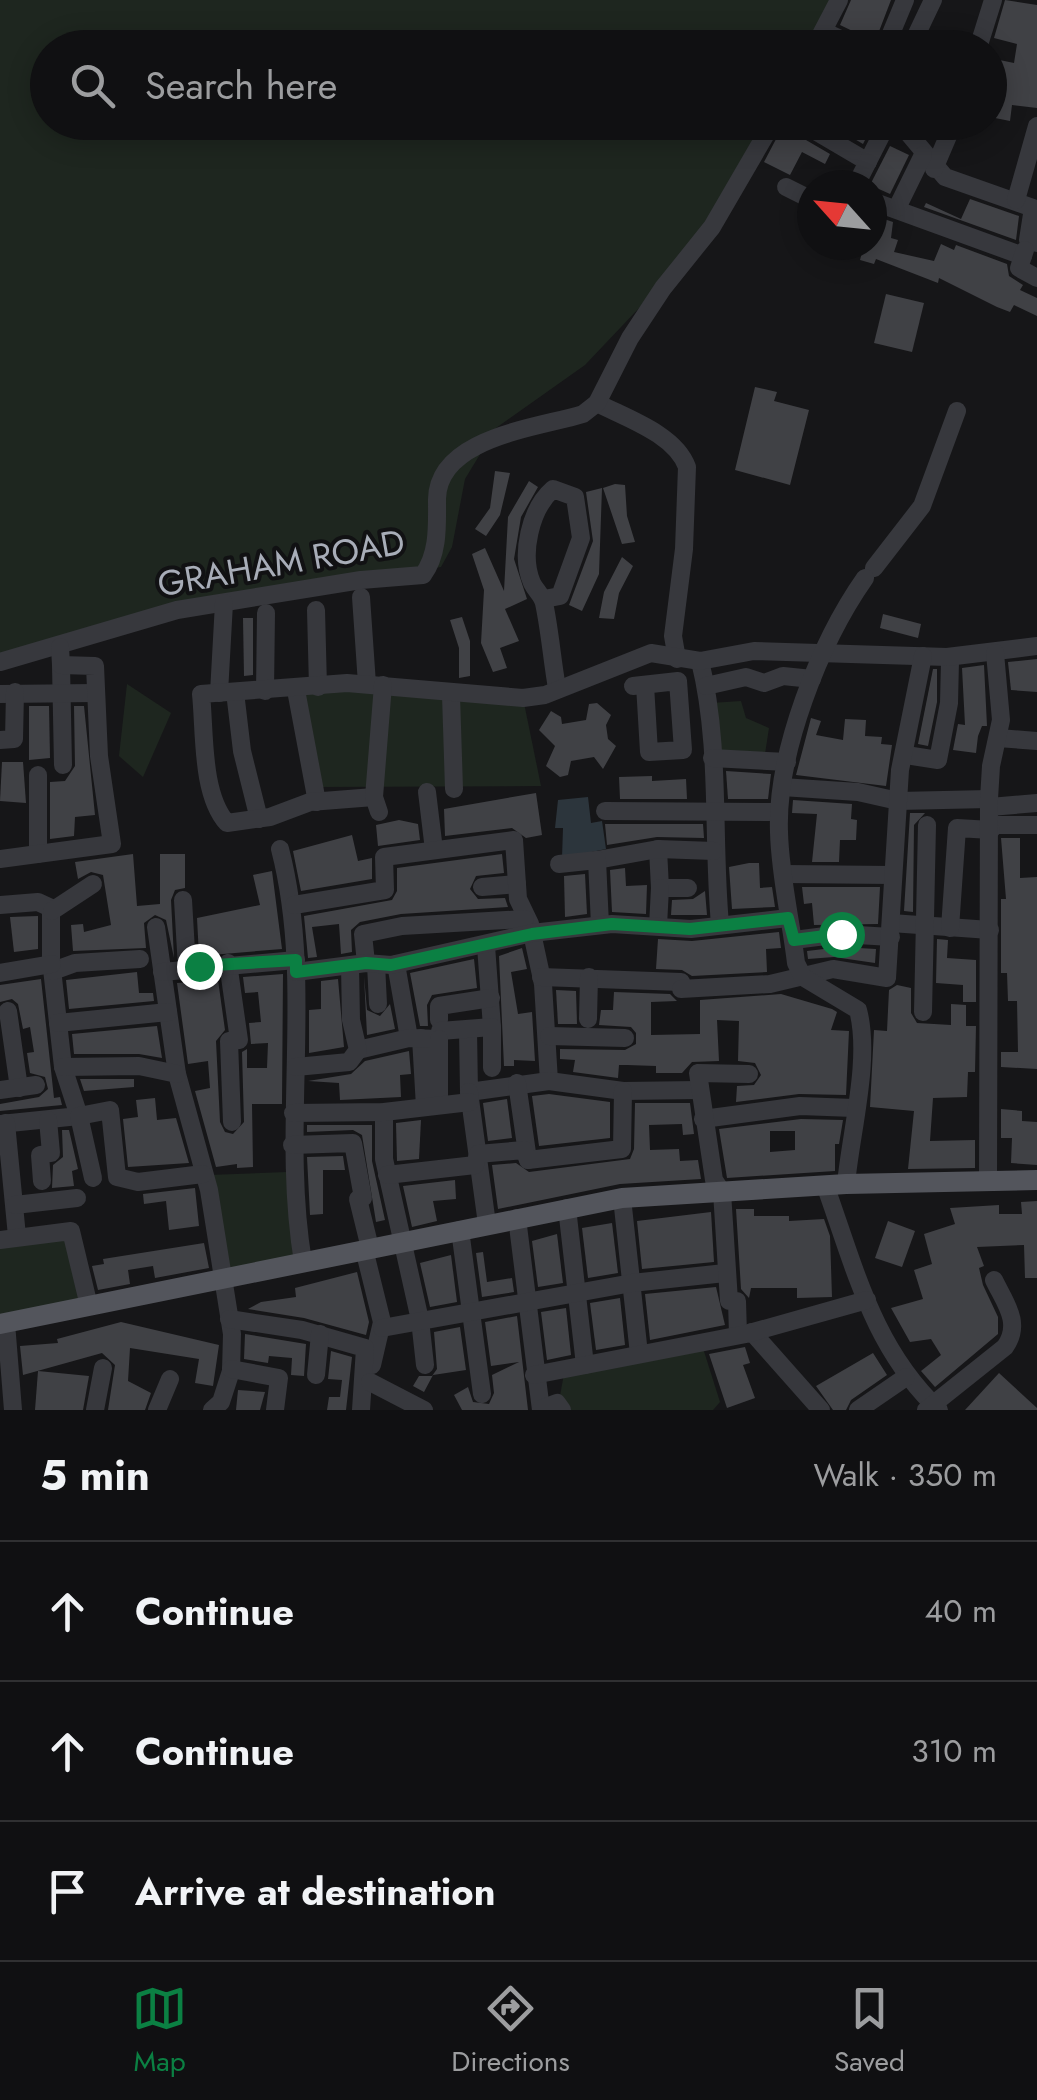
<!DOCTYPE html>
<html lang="en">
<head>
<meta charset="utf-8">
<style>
  body { margin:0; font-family:Jost,sans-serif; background:#1e1e20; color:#f1f3f6 }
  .compass { position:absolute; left:797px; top:170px; width:90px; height:90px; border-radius:50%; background:#101012; box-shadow:0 5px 25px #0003; rotate:297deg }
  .stop { position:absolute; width:30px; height:30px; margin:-22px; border:8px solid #0b8043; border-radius:50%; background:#fff }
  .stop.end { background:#0b8043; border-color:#fff; box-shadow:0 2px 10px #0008 }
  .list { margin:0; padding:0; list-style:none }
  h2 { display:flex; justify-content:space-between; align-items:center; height:130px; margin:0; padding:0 40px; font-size:42px }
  h2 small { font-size:32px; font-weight:400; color:#9c9d9f }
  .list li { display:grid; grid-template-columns:65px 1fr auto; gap:30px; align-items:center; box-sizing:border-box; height:140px; padding:0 40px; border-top:2px solid #303032 }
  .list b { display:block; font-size:38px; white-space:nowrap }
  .list em { font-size:32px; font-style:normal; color:#9c9d9f }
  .icon { flex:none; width:55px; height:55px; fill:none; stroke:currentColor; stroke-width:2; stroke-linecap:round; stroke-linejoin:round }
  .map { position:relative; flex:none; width:1037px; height:1410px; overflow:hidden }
  .search { position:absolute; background:#101012; box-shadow:0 5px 25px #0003; left:30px; right:30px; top:30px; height:110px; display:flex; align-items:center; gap:25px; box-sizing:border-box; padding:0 35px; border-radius:55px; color:#9c9d9f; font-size:38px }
  .sheet { height:550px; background:#101012 }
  nav { display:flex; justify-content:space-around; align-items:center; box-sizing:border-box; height:140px; border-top:2px solid #303032; background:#101012; font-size:28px; color:#9c9d9f }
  nav a { display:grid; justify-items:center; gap:5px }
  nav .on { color:#0b8043 }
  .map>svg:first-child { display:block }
</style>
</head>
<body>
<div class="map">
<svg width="1037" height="1410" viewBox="0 0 1037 1410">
  <rect width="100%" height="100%" fill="#161618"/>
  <!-- green -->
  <g fill="#1e261f">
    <path d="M0 0H839L812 47 48 48V122L770 123 712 231 585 365 496 428 465 479 452 547 441 567 245 597 0 658Z"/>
    <path d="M127 684 171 713 143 777 119 756Z"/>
    <path d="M296 690 523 698 541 786 316 787Z"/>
    <path d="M741 701 746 718 769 728 765 754H714L711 703Z"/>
    <path d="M287 1172 299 1258 225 1274 209 1175Z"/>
    <path d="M69 1233 86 1303 0 1320V1244Z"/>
    <path d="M702 1345 720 1402 713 1410H565L559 1401 564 1374Z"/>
  </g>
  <!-- water -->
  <path fill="#2c353c" d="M588 797 591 823 602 821 606 849 562 858 563 828H555L558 800Z"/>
  <!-- building -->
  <g fill="#404145" fill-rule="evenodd">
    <path d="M851 0H891L873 47 865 37 840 25Z"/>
    <path d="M1005 0 1037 5V108L1012 105 1010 121 990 117V58L1014 63 1017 44 994 38Z"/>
    <path d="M785 122 794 133 830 154 825 164 802 152 790 175 764 162Z"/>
    <path d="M826 122H874L863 144Z"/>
    <path d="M890 146 909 155 890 194 870 185Z"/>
    <path d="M970 199 1019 216 1016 240 924 207 926 203 961 219Z"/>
    <path d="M881 218 893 222 891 238 898 240 894 252 934 261 941 244 954 250 956 245 1007 264 1009 276 1023 285 1020 290 1037 298V316L1014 305 1010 312 997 307 939 278 938 283 876 259 874 264 860 260 864 245H872V233L879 235Z"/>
    <path d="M886 294 924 303 912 352 874 343Z"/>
    <path d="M755 387 777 392 774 401 809 410 790 485 735 470Z"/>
    <path d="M495 471 510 473 500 515 486 536 475 529 490 508Z"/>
    <path d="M529 481 538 487 521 517 514 559 527 599 505 609 519 641 500 648 507 668 493 672 481 643 484 590 472 554 485 548 504 591 508 517Z"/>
    <path d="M615 484 625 485 627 516 635 542 622 544 603 488Z"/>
    <path d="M602 488 599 574 582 611 569 605 593 541 586 492Z"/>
    <path d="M622 557 633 566 619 593 614 619 599 618 604 592Z"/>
    <path d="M883 614 921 624 918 638 880 628Z"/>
    <path d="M462 617 470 641V676L459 678V648L450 620Z"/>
    <path d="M243 618H253V675L244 676Z"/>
    <path d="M1037 659V692L1011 690 1008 662Z"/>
    <path d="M984 665 987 726H982L978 736 976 753 953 750 958 724 965 725 962 668Z"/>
    <path d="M933 669H937V702L928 746 918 744Z"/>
    <path d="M597 703 611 715 606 725 608 739 616 746 603 769 594 757 571 761 568 775 560 777 546 766 555 746 539 730 551 711 561 717 562 724 586 720 589 704Z"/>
    <path d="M29 706H49L50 758 29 760Z"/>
    <path d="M74 706H84L95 815 75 817 74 836 50 839V782L65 781 75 766Z"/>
    <path d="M811 718 821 721 816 735 843 740 845 719 866 720 865 736 882 737 881 744 892 745 886 786 796 775Z"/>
    <path d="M2 762H23L26 803 0 801Z"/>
    <path d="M726 771 771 774 768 799H728Z"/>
    <path d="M652 776V781L686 779 687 799H620L619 777Z"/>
    <path d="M536 793 542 835 526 838 512 828 445 836 444 809Z"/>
    <path d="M793 800 852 804 851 819 857 820 856 840H840L839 862H812L817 814 792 813Z"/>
    <path d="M910 813H925L914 825 913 912 904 911Z"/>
    <path d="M399 820 418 824 420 840 378 846 376 825Z"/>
    <path d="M605 824H703L704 838 657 837 607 845Z"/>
    <path d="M352 835 358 861 372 858V879L301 891 293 851Z"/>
    <path d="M1001 838H1020V878L1037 877V1069L1001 1067V1052H1018L1017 1001H1008L1007 973H1001V899H1006Z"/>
    <path d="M133 854 137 906 160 904V854H185V888L175 890 171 900 174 958 166 920 155 915 144 923 146 948 73 951 71 925 83 924 84 932 111 925 103 875 91 872 78 879 75 862Z"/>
    <path d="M502 854 504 873 476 876 470 889 478 899 505 898 508 907 401 914 360 922 351 930 352 952 341 954 339 924 312 927 317 957 308 958 304 916 392 900 397 891V868Z"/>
    <path d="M749 863H759L760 888 772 887 775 907 732 909 729 867Z"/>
    <path d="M625 868 626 886 647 885 646 914 612 912 610 870Z"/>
    <path d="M272 871 282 949 199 956 197 918 260 905 253 875Z"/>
    <path d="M585 874 587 914 565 917 564 876Z"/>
    <path d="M802 887H880L878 924 814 925 812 903 804 904Z"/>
    <path d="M705 891 707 915H671L672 900 693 899Z"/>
    <path d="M38 916V949L14 952 10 917Z"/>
    <path d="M779 932 781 948 766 949 767 972 692 976 682 970 656 969 658 939 692 941Z"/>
    <path d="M937 939 948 940 947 958 976 960V1002H963V985L936 983Z"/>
    <path d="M841 947 876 949 875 963 834 957 808 959 807 951Z"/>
    <path d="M522 948 527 969 511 972 518 1014 532 1012 535 1061 514 1060V1066H504L499 956Z"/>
    <path d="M474 959 477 988 432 995 427 1005 428 1026H420L410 973Z"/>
    <path d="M137 972 139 993H153L154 1001 69 1009 66 980Z"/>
    <path d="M283 974 282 1104H252L253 1167 237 1168V1164L216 1167 195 1091 210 1088 208 1061 188 1064 177 983 218 980 225 1030 216 1041 220 1122 225 1132 233 1134 244 1122 242 1052 247 1049V1068H267L268 1043 251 1044 249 1023 261 1022 258 992 245 993 243 977Z"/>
    <path d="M364 976 367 1010 380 1016 390 1004 395 1029 367 1035Z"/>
    <path d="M41 979 54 1098 60 1097 62 1105 0 1111V1104L39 1097 48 1089 45 1077 30 1073 27 1053 34 1052 30 1027 23 1029 18 1004 12 999 0 1002V985Z"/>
    <path d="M338 979 344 1047 309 1053V1010L321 1009V981Z"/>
    <path d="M897 985 911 988V1013L917 1023 951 1025V1004L966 1005V1026H976L975 1072H968L967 1097 933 1098 930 1141 975 1140V1168L908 1169 914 1111 870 1107 874 1030 887 1031 889 990Z"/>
    <path d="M556 990 576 991 577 1024H558Z"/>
    <path d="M614 992 670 994 677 1001 651 1002V1035L700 1034V1000L781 994 832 1009 837 1012 831 1030 849 1031 846 1095 799 1094 736 1102 737 1086 754 1085 761 1075 755 1063 738 1061 739 1021 717 1020 719 1061 692 1062 682 1073H656V1066L627 1065H619L618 1078 573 1072 575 1060 560 1059V1049L625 1050 636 1044V1033L631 1027 599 1025 601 1010H613Z"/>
    <path d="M157 1026 162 1058 139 1054H74L72 1034Z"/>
    <path d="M409 1051 411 1074 400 1075 401 1097 340 1100 339 1083 308 1081 351 1074 365 1061Z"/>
    <path d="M80 1079H134V1087L84 1091Z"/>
    <path d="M549 1094 610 1102V1138L539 1146 532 1096Z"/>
    <path d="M155 1098 157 1120 176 1118 189 1163 128 1167 123 1119 138 1117 136 1100Z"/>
    <path d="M507 1099 512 1138 488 1141 483 1103Z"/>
    <path d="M635 1103H690L694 1134 683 1135 682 1124 649 1125 650 1150 679 1149 680 1161 698 1160 701 1179 620 1184 498 1209 492 1165 516 1163 529 1172 630 1159 634 1149Z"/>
    <path d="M1001 1109 1022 1111V1121L1037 1122V1165L1011 1163 1012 1138H1001Z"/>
    <path d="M801 1119 843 1120 839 1144H835V1171L727 1178 719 1129ZM770 1131H795V1150L770 1152Z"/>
    <path d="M421 1120 419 1159 397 1161 396 1123Z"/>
    <path d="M307 1125H372V1161L385 1220 376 1222 362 1135 353 1130 307 1132Z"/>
    <path d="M62 1130H69L78 1169 72 1171 74 1186 52 1188 53 1165 63 1157Z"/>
    <path d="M343 1156 345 1170H323V1214L310 1215 307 1157Z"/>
    <path d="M455 1180 456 1199 433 1201 437 1221 412 1227 403 1186Z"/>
    <path d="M195 1188 199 1226 169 1230 166 1201 144 1204 143 1194Z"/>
    <path d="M1037 1201V1278H1025L1024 1245 977 1247 984 1266 979 1268 983 1285 998 1317V1334L935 1387 921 1371 941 1355 931 1339 910 1342 891 1308 923 1299 914 1270 932 1264 924 1234 955 1224 950 1208 999 1205V1214H1022L1021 1202Z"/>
    <path d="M736 1209H754V1216H789V1221L824 1219 830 1236 832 1297 797 1298V1288H751L749 1298 741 1289Z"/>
    <path d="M711 1212 714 1262 642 1269 637 1221Z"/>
    <path d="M888 1221 915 1231 902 1267 875 1258Z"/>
    <path d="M612 1223 618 1273 588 1278 582 1228Z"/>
    <path d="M557 1234 563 1283 538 1287 532 1241Z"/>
    <path d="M204 1243 209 1268 155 1278 153 1266 128 1270 130 1284 98 1290 92 1266 104 1264 103 1259Z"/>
    <path d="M483 1252 487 1282 512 1278 514 1292 482 1297 476 1253Z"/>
    <path d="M451 1255 457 1302 430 1307 420 1263Z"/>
    <path d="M357 1272 369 1322 366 1335 304 1318 248 1309 261 1302 296 1297 295 1288Z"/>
    <path d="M716 1287 725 1325 650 1340 645 1294Z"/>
    <path d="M620 1298 625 1345 596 1350 590 1303Z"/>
    <path d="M566 1308 571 1355 547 1360 541 1312Z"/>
    <path d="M517 1316 528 1410H462L454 1395 468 1387 473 1402 489 1404 494 1393 492 1375 519 1362 491 1366 485 1322Z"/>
    <path d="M121 1322 219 1345 213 1386 195 1383 199 1359 130 1348 128 1381 151 1393 145 1410H108L115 1365 102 1353 23 1375 20 1346 58 1343 57 1339Z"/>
    <path d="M460 1327 466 1370 433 1375 424 1392 413 1386 419 1376H432L437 1369 434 1332Z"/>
    <path d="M245 1334 306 1344 304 1376 291 1375 292 1358 269 1356 268 1363 244 1359Z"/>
    <path d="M745 1347 750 1363 743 1365 755 1398 727 1408 709 1354Z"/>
    <path d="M331 1351 352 1357 346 1410H327L329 1397H340L342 1380 328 1379Z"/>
    <path d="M873 1353 887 1375 851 1400 846 1410H833L816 1386Z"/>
    <path d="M38 1371 89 1376 83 1410H35Z"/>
    <path d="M999 1373 1037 1408V1410H965Z"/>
    <path d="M238 1390 265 1392 260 1410H236Z"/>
  </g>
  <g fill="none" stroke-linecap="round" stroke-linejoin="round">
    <!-- minor -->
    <g stroke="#37383d" stroke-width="18">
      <path d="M823 31 859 48"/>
      <path d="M913 42 933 0"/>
      <path d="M814 48 839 0"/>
      <path d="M885 48 905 0"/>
      <path d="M978 48 993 0"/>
      <path d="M800 122 868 162"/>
      <path d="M899 122 945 177 1033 208 1028 240 1037 243"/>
      <path d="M934 169 954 122"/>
      <path d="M856 185 888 122"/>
      <path d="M786 187 812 200"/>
      <path d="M1016 200 1037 126"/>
      <path d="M872 201 1023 256"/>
      <path d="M897 208 923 155"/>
      <path d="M1025 250 1019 268 1037 278"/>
      <path d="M597 403C626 418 675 434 687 467L684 549 673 636 677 659"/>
      <path d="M874 568 922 506 957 411"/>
      <path d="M361 597 367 684"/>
      <path d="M544 599 560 596 581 538 575 497 553 489C530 509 520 555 532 583 536 591 542 595 544 603 550 631 552 660 557 688"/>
      <path d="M316 610 318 687"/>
      <path d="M700 661C721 746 712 837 720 924"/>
      <path d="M0 662 177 610 361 580 423 575C439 553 437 525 437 499 438 437 538 428 583 414L597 403 630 338 663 288 712 227 773 122"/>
      <path d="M61 665 63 765"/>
      <path d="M633 686 678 681 683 750 649 752 645 685"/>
      <path d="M706 686 746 677 764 683 783 676 812 679"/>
      <path d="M296 690 317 802"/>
      <path d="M265 691 266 613"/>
      <path d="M235 692 242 751 259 819"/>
      <path d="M219 693 224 603"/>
      <path d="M0 694 96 693"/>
      <path d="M451 695 454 789"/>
      <path d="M998 738 1037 741"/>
      <path d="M0 740 14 739 15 692"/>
      <path d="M906 755 938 760 949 703 950 661"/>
      <path d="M712 758 787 762"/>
      <path d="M38 775V854"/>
      <path d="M782 787 858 792 898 801 989 799"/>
      <path d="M427 792 434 850"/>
      <path d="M374 797 310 802 270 817 227 823C201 794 205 732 201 694L347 683 523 698 545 695 651 653 700 661 754 651 947 657 1037 646"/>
      <path d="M990 807 1037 803"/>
      <path d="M605 811 779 812"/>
      <path d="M379 812 374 797 383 685"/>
      <path d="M991 825H1037"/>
      <path d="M280 849C315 985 280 1124 303 1262"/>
      <path d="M658 849 660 888H688"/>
      <path d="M0 859 112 844 99 756 95 666 61 665 60 647"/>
      <path d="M597 860 658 849 714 851"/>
      <path d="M559 864 597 860 600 925"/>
      <path d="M784 874 893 875"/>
      <path d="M482 887 517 884"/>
      <path d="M183 900 187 968"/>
      <path d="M0 905 38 902 51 908V960L63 1067 79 1116 0 1124"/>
      <path d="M294 905 385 890 384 857 514 840 518 899 530 924 543 984 549 1081"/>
      <path d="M52 911 93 884"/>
      <path d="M891 923 990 930"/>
      <path d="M658 926 660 888"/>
      <path d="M156 927 177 1074 209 1190 232 1334 231 1371 221 1402 212 1410"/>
      <path d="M950 928 957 828 991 830"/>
      <path d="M794 940 841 934 891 937"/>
      <path d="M486 946 492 1027"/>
      <path d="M228 963 239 1040 229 1041 232 1122"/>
      <path d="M366 963 363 934 402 926 525 919"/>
      <path d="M376 964 378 1004"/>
      <path d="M396 964 409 1038"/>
      <path d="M53 971 75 963 140 959"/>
      <path d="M162 972 296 960"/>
      <path d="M296 972 366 963 391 965 532 933 612 924 691 929 788 918"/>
      <path d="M0 973 52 964"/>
      <path d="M541 977 681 982"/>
      <path d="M681 989 770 984 833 969 887 978 900 770 923 656"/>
      <path d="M8 1011 19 1088"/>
      <path d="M923 1012 927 825"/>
      <path d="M588 1019 589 977"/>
      <path d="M439 1020V1006L491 998"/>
      <path d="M58 1023 168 1012"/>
      <path d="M468 1030 469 1092 549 1081 623 1091 698 1090"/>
      <path d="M549 1036 625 1038"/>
      <path d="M421 1038 425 1107"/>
      <path d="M358 1050 409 1038 439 1039 440 1031 492 1027V1068"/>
      <path d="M63 1067 139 1066 177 1074"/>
      <path d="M296 1067 349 1062 358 1050 351 1020 350 966"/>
      <path d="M517 1083 528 1160"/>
      <path d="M0 1090 36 1085"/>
      <path d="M469 1092 487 1224"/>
      <path d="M439 1105V1039"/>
      <path d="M384 1112V1159L420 1320 425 1365"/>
      <path d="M293 1113 384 1112 470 1102"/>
      <path d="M703 1119 800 1106 854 1108"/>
      <path d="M6 1123 17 1236"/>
      <path d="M292 1145 353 1143 363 1198 358 1199 370 1248"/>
      <path d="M387 1175 475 1165 478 1154 524 1150 528 1160 622 1149 623 1091"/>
      <path d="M93 1178 79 1116 110 1110 117 1177 138 1182 203 1174"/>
      <path d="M42 1181 40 1155 51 1153 48 1120"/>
      <path d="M988 1181 989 799 991 766 1001 720 995 653"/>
      <path d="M846 1184C851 1131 871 1059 858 1010L803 977 796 963C791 920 780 876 779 832 776 753 820 642 865 578"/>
      <path d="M825 1185C855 1268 873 1348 939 1410"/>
      <path d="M622 1198 639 1354"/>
      <path d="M15 1205 77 1198"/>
      <path d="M567 1208 585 1365"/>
      <path d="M517 1218 541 1410"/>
      <path d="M460 1230 482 1394"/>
      <path d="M0 1240 71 1231 89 1306"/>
      <path d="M364 1249 382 1322 372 1365"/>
      <path d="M229 1319 302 1330 365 1348 361 1410"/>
      <path d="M6 1323 13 1410"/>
      <path d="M382 1328 632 1283 725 1273"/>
      <path d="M752 1332 821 1410"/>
      <path d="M738 1335 737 1301H729L722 1192 714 1180 698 1073 749 1074"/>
      <path d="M231 1369 279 1378 275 1410"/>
      <path d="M316 1375 320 1334"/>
      <path d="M534 1375 746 1334 867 1300"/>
      <path d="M370 1382 424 1410"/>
      <path d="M541 1409 557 1403 562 1410"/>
      <path d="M95 1410 103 1368"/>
      <path d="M157 1410 170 1379"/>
      <path d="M858 1410 906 1377"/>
      <path d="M926 1410 1005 1347C1022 1323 1005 1303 994 1280"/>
    </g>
    <!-- major -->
    <path stroke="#53555c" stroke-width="20" d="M0 1324 622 1198 846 1184 1037 1180"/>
  </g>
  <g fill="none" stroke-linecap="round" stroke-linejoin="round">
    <!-- route -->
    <path stroke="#0b8043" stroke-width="12" d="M199 966 296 960V972L366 963 391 965 532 934 612 924 690 929 788 918 794 940 841 934"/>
  </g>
  <g text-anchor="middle" stroke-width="8" stroke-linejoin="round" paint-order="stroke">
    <!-- street labels -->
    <g font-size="35" fill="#a8adb8" stroke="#111113">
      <text transform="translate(281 563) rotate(-10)" y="12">GRAHAM ROAD</text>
    </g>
  </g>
</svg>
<svg class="compass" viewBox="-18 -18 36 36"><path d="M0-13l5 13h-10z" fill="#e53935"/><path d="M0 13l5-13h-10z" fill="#9c9d9f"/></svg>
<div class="stop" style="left:841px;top:934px"></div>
<div class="stop end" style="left:199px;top:966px"></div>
<div class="search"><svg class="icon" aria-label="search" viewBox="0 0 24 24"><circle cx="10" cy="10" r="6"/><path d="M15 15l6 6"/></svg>Search here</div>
</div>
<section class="sheet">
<h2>5 min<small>Walk · 350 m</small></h2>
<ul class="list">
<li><svg class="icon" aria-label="ahead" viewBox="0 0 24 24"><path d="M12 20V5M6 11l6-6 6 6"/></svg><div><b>Continue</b></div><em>40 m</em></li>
<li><svg class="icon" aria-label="ahead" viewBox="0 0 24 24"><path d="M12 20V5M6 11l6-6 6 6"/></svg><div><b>Continue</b></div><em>310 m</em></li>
<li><svg class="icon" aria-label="arrive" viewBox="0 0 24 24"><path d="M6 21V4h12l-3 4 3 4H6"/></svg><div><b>Arrive at destination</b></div></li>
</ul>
</section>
<nav>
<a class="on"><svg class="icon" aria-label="map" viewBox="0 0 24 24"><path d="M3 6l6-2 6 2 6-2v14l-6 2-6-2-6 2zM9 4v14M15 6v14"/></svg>Map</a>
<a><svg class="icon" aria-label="directions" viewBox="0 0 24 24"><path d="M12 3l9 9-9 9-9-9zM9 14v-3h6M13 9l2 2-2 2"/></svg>Directions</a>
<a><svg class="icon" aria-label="saved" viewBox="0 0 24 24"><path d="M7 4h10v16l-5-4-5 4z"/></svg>Saved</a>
</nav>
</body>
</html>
